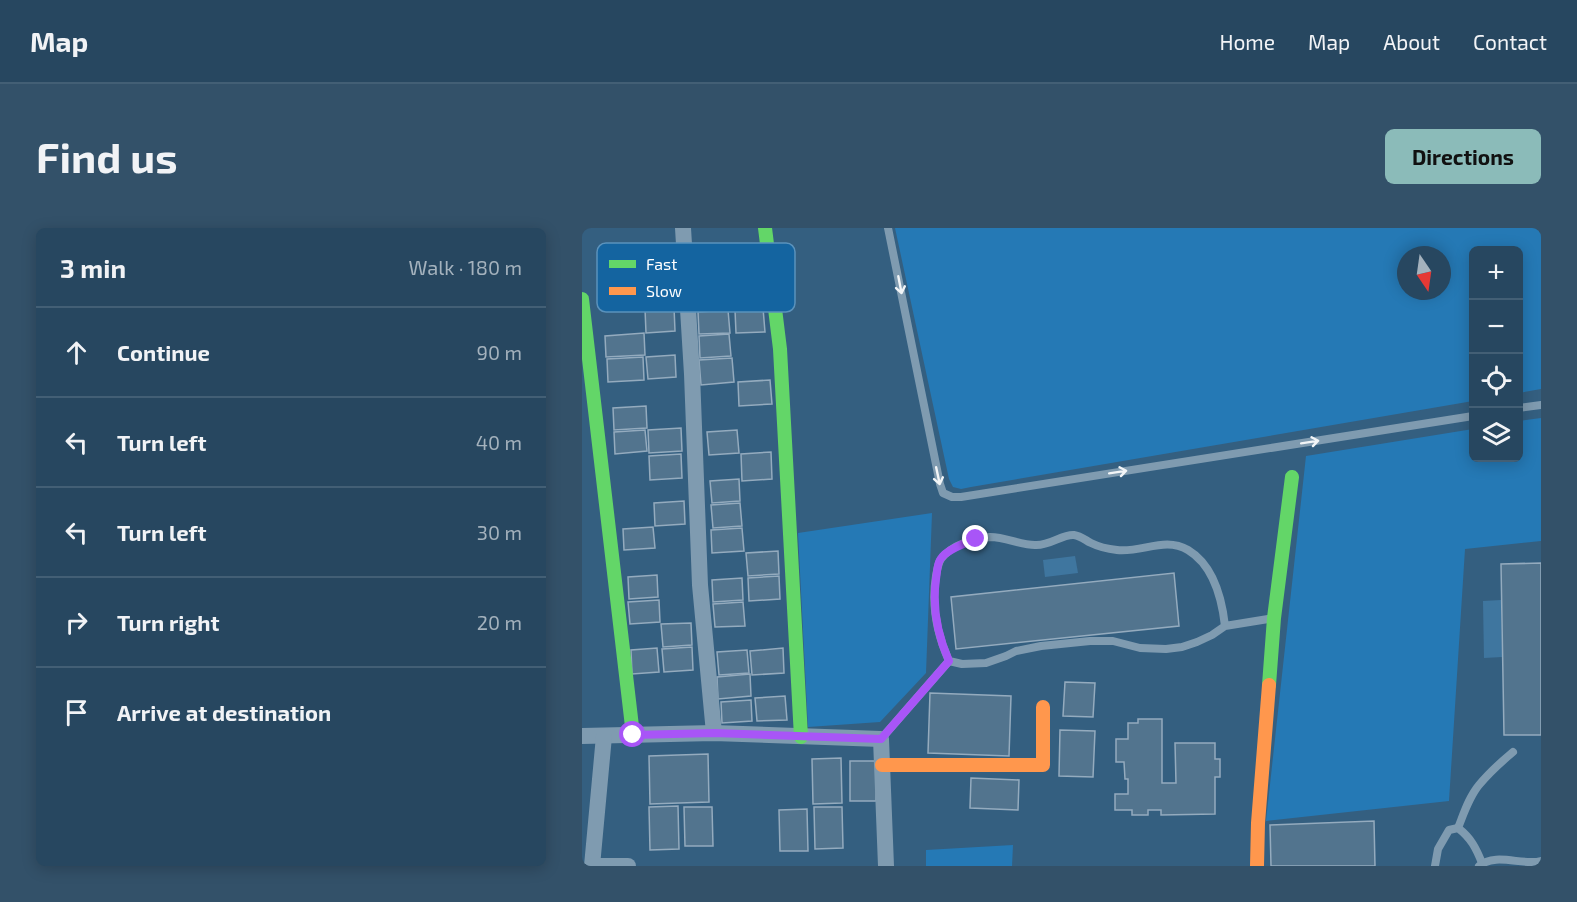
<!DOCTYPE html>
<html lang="en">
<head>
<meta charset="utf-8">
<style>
  body { margin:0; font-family:"Exo 2",sans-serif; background:#335169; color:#f1f3f6 }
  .controls { position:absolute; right:18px; top:18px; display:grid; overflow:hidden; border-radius:9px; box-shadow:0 3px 15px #0003 }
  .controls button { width:54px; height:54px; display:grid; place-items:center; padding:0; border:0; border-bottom:2px solid #435f75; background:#274760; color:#f1f3f6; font:30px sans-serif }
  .compass { position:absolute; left:815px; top:18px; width:54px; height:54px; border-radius:50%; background:#274760; box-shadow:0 3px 15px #0003; rotate:167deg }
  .stop { position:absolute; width:18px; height:18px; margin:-14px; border:4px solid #a855f7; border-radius:50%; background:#fff }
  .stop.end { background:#a855f7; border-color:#fff; box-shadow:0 2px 6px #0008 }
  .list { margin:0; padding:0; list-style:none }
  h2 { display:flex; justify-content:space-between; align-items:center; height:78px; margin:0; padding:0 24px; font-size:26px }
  h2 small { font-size:20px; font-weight:400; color:#a4b2bd }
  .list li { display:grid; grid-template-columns:39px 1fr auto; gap:18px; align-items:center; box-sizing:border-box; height:90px; padding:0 24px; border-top:2px solid #435f75 }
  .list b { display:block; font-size:22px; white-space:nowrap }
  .list em { font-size:20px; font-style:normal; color:#a4b2bd }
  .icon { flex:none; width:33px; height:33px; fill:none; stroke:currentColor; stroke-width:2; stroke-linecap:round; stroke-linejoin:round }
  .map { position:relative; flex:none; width:959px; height:638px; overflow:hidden; border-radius:9px }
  header { display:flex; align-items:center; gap:36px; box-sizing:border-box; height:84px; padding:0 30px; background:#274760; border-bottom:2px solid #435f75 }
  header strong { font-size:28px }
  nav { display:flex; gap:33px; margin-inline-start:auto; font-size:21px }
  .intro { display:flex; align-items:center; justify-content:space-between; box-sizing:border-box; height:144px; padding:0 36px }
  h1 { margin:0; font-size:42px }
  .button { padding:15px 27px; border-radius:9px; background:#8bbbb9; color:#111; font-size:21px; font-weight:700 }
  main { display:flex; gap:36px; padding:0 36px }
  aside { flex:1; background:#274760; border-radius:9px; box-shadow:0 3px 15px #0003 }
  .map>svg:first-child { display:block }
</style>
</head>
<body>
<header>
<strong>Map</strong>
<nav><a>Home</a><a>Map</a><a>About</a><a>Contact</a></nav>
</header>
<div class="intro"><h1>Find us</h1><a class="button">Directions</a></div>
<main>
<aside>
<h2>3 min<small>Walk · 180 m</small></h2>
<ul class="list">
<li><svg class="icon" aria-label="ahead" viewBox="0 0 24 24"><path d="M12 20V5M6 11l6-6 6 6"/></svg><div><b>Continue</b></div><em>90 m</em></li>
<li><svg class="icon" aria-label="left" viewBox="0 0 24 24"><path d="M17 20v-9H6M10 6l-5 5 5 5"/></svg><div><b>Turn left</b></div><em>40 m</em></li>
<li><svg class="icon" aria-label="left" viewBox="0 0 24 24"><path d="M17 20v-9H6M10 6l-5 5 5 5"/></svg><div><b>Turn left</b></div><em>30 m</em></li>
<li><svg class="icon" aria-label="right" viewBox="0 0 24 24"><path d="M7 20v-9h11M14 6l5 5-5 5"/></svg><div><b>Turn right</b></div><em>20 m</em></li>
<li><svg class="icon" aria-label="arrive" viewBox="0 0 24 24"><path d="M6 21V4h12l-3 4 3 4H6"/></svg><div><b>Arrive at destination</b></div></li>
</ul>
</aside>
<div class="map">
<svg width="959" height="638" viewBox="0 0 959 638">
  <rect width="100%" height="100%" fill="#345f80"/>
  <!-- green -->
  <g fill="#2579b5" fill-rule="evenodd">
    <path d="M313 0H959V161L937 165 936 22H891V173L389 259 379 261 371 259 367 251ZM824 27H860V63H824Z"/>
    <path d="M959 190V313L883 321 867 573 684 593 724 228 891 201V230H936L937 193Z"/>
    <path d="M350 285 344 445 298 494 226 499 216 305Z"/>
    <path d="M431 617 430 638H344V622Z"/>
  </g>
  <!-- water -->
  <g fill="#3f769f">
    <path d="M493 328 496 345 463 349 461 332Z"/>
    <path d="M919 372 920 429 902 430 901 373Z"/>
  </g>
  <!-- building -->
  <g fill="#52748e" stroke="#94abbe" stroke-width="1.5">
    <path d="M92 79 93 103 64 105 63 81Z"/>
    <path d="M181 80 183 104 154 105 153 82Z"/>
    <path d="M146 82 148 105 117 106 116 84Z"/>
    <path d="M62 105 63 127 24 129 23 108Z"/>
    <path d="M147 106 149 128 118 130 117 108Z"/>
    <path d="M93 127 94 149 66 151 64 129Z"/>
    <path d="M61 129 62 152 26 154 25 131Z"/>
    <path d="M150 130 152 154 119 157 117 132Z"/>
    <path d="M188 152 190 176 157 178 156 154Z"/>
    <path d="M64 178 65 200 32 202 31 180Z"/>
    <path d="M99 200 100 223 67 225 66 202Z"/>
    <path d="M63 202 65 223 33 226 32 204Z"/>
    <path d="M155 202 157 225 127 227 125 204Z"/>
    <path d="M189 224 190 251 160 253 159 226Z"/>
    <path d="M99 226 100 250 68 252 67 228Z"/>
    <path d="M157 251 158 273 130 275 128 253Z"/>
    <path d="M102 273 103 296 73 298 72 275Z"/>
    <path d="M158 275 160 298 131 300 129 277Z"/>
    <path d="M71 299 73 320 42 322 41 301Z"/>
    <path d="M160 300 162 323 130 325 129 302Z"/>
    <path d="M196 323 197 346 166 348 164 325Z"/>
    <path d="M959 335V507H922L919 336Z"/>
    <path d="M592 345 597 398 374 421 369 369Z"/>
    <path d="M75 347 76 369 47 371 46 349Z"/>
    <path d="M197 348 198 371 167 373 166 350Z"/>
    <path d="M160 350 161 372 131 374 130 352Z"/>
    <path d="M77 372 78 394 48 396 46 374Z"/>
    <path d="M161 374 163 398 133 399 131 376Z"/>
    <path d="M109 395 110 417 81 419 79 396Z"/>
    <path d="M110 419 111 442 82 444 80 421Z"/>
    <path d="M75 420 77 444 50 446 49 422Z"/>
    <path d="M201 420 202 445 170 447 168 423Z"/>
    <path d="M165 422 167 445 137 447 135 424Z"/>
    <path d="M168 446 169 468 136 471 135 449Z"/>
    <path d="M483 454 513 455 511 489 481 488Z"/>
    <path d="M348 465 429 468 427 528 346 525Z"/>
    <path d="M203 468 205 492 175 493 173 470Z"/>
    <path d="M169 472 170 493 140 495 139 474Z"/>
    <path d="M556 491H580V555H594L593 515H633V531H638V549H633V586L579 587V582H566V587H550V582H533V566H546V551H543L542 534H534V511H546V495H556Z"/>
    <path d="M478 502 513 503 511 549 477 548Z"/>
    <path d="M126 526 127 574 68 576 67 528Z"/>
    <path d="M259 530 260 575 231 576 230 531Z"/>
    <path d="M268 533H295L294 573H268Z"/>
    <path d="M389 550 437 552 436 582 388 580Z"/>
    <path d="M96 578 97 621 68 622 67 579Z"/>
    <path d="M102 579H130L131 618H103Z"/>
    <path d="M232 579H260L261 620 233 621Z"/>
    <path d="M225 581 226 623H198L197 582Z"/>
    <path d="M792 593 793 638H689L688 597Z"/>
  </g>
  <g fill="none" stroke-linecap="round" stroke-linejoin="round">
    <!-- lane -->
    <g stroke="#7f9bb0" stroke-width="8">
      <path d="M306 0 358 256 361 265 370 269H379L891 188"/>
      <path d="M936 180 959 177"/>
      <path d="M643 398C640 371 631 337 606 322 583 308 560 325 535 322 526 321 517 319 509 315 503 312 499 308 492 307 480 306 468 318 453 317 438 317 424 309 408 309 392 310 369 317 359 331 356 335 355 343 354 348 349 378 355 406 367 433L380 436 404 435 424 428 434 423 459 418 508 413H531L558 420 584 421 600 419 615 414 630 407 643 398 692 390"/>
      <path d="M299 511 367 433"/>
      <path d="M876 600C882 585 887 569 897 557 907 545 919 534 931 524"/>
      <path d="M853 638 856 621 867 602 876 600C889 610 894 620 900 635"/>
      <path d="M897 638C914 624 940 638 959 633"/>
    </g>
    <!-- street -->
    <g stroke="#7f9bb0" stroke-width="16">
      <path d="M101 0 110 146 118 357 132 505"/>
      <path d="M0 508 132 505 299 511 304 638"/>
      <path d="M10 638 22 508"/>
      <path d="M10 638H46"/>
    </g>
    <!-- fast -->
    <g stroke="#63d668" stroke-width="14">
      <path d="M183 0 198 121 219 509"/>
      <path d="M0 71 51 507"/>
      <path d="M687 457 692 390 710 249"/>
    </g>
    <!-- slow -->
    <g stroke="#ff974d" stroke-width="14">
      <path d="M300 537H461V479"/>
      <path d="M675 638 676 595 687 457"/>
    </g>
  </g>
  <!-- one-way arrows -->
  <defs><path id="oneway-shaft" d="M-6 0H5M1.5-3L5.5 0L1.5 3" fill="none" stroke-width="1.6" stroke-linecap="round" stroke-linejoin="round" transform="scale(1.5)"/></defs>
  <g stroke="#f2f5f7">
    <use href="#oneway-shaft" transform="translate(318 57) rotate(79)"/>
    <use href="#oneway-shaft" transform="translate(728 214) rotate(-9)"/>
    <use href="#oneway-shaft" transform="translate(536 244) rotate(-9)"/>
    <use href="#oneway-shaft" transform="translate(356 248) rotate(78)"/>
  </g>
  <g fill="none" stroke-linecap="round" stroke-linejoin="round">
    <!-- route -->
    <path stroke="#a855f7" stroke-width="8" d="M51 507 132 505 299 511 367 433C355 406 350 380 354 351 355 345 355 337 358 332 363 322 383 315 394 311"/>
  </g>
  <!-- legend -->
  <rect x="15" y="15" width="198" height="69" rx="9" fill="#1464a0" stroke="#5a92bc" stroke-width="1.5"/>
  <rect x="27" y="32" width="27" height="8" fill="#63d668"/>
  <rect x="27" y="59" width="27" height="8" fill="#ff974d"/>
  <g font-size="16" fill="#fff">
    <text x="64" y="42">Fast</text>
    <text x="64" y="69">Slow</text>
  </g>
</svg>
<div class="controls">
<button>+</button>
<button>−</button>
<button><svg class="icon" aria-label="locate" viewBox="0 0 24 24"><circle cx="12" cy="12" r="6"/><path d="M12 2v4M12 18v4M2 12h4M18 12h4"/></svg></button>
<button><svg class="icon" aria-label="layers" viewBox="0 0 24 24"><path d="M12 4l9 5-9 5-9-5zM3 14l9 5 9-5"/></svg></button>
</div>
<svg class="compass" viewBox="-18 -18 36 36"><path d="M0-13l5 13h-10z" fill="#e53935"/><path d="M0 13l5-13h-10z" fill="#a4b2bd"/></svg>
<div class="stop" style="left:51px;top:507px"></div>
<div class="stop end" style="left:394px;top:311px"></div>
</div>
</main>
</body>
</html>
